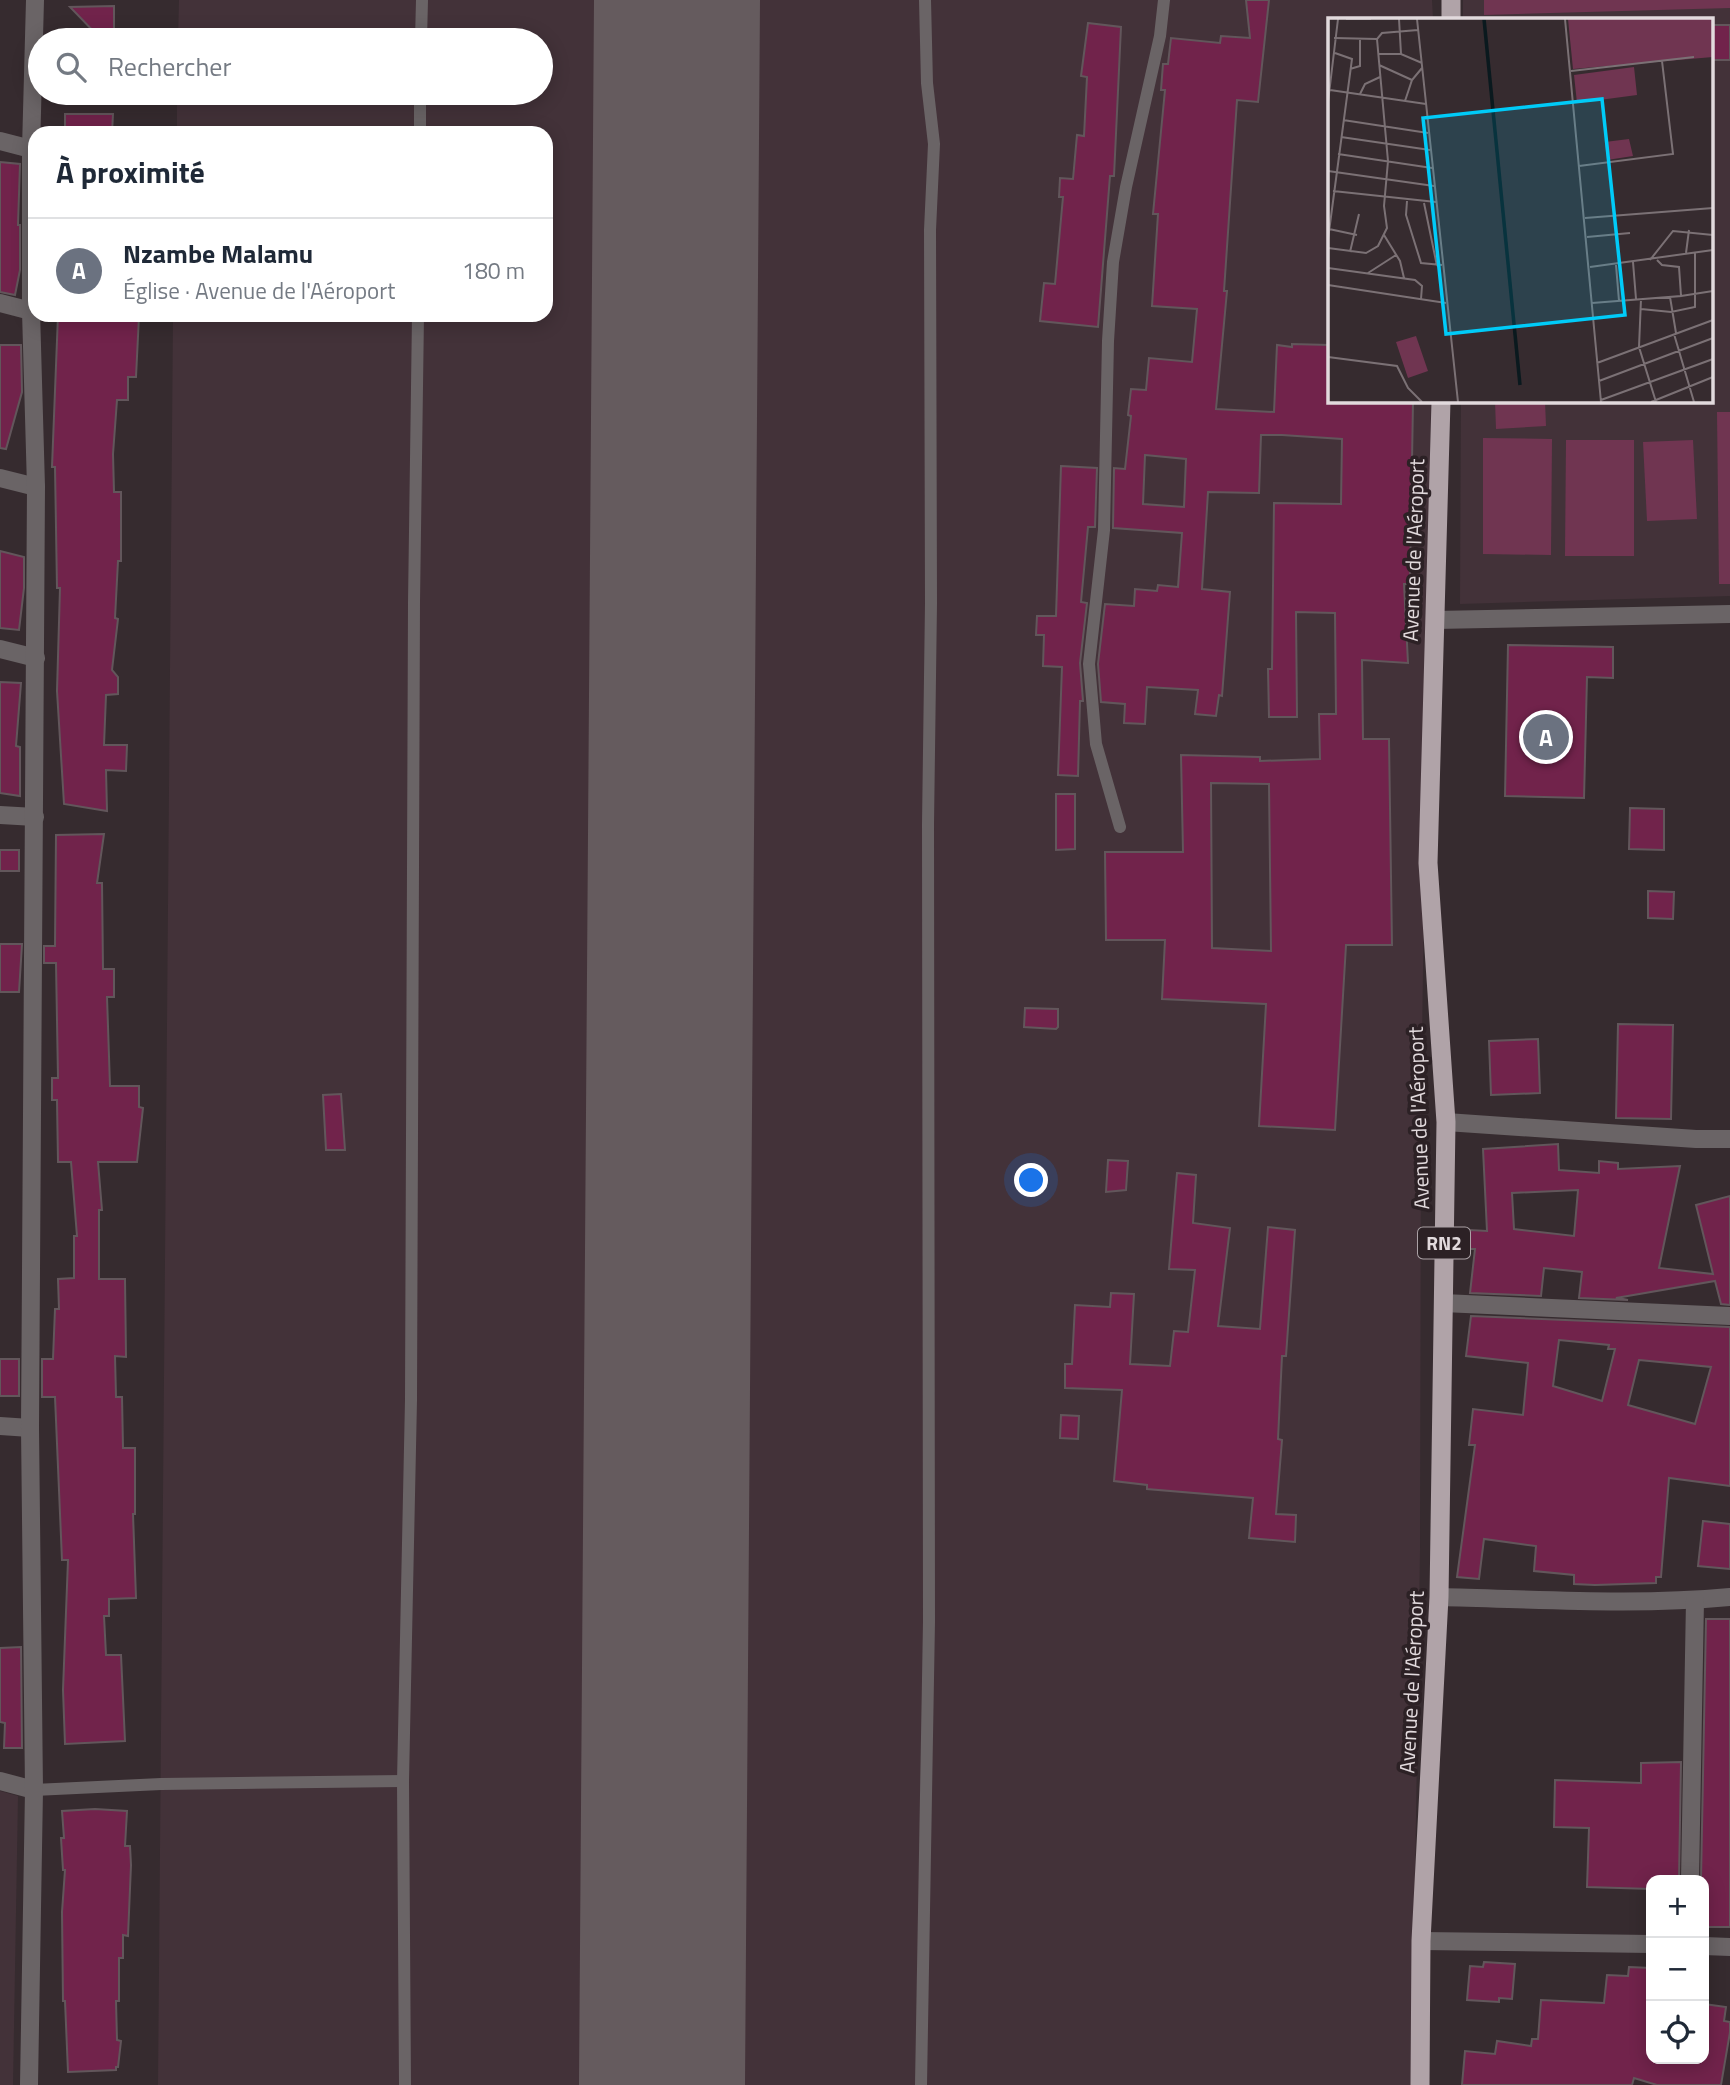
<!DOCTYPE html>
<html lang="fr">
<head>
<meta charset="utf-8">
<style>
  body { margin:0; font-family:"Titillium Web",sans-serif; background:#f2f2f3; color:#1f2937 }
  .controls { position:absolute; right:21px; bottom:21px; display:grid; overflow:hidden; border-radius:14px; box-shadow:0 4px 18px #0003 }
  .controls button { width:63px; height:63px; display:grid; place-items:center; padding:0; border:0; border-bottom:2px solid #e0e1e3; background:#fff; color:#1f2937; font:35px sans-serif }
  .you { position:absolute; left:1032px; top:1181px; width:24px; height:24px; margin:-18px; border:5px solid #fff; border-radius:50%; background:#1a73e8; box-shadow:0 0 0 10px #1a73e833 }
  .badge { display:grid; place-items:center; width:46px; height:46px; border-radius:50%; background:#111827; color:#fff; font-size:23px; font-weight:700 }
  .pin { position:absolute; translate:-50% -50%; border:4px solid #fff; box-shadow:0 2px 7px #0006 }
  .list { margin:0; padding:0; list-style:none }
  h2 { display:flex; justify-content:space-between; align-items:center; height:91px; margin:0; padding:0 28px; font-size:30px }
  h2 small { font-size:23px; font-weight:400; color:#747a83 }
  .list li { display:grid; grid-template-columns:46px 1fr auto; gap:21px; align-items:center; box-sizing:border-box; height:105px; padding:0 28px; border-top:2px solid #e0e1e3 }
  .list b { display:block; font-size:26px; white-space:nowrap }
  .list p { margin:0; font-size:23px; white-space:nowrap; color:#747a83 }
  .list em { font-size:23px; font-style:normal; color:#747a83 }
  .icon { flex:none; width:38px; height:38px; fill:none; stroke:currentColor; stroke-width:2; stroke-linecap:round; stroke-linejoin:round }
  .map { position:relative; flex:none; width:1730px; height:2085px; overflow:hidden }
  .search { position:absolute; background:#fff; box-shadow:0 4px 18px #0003; left:28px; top:28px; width:525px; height:77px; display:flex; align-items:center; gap:18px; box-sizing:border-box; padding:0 24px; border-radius:38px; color:#747a83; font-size:26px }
  .panel { position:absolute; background:#fff; box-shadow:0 4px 18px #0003; left:28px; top:126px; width:525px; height:196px; border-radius:21px }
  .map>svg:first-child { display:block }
</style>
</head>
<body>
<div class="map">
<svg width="1730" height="2085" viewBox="0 0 1730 2085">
  <rect width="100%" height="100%" fill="#362b2f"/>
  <!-- built -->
  <g fill="#433239">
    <path d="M179 0H1432L1433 19H1329V401H1431L1421 1111 1420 1551 1412 2085H158L173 315H546V133H177V93H541V40H178Z"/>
    <path d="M1463 0H1730V596L1460 604 1461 401H1711V19H1463Z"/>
    <path d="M0 1791 18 1796 13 2085H0Z"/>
  </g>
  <!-- green -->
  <g fill="#703551">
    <path d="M1484 0H1730V8L1484 15Z"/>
    <path d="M1495 401H1545L1546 426 1496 429Z"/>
    <path d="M1717 412H1730V584H1719Z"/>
    <path d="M1483 438 1552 439 1551 555 1483 554Z"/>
    <path d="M1566 440H1634V556H1565Z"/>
    <path d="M1693 440 1697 519 1647 521 1643 442Z"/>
  </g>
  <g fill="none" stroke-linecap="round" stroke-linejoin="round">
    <!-- runway -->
    <path stroke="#655b5e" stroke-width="166" d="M662 2085 677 0"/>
  </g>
  <!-- building -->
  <g fill="#71234b" stroke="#62565b" stroke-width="2" fill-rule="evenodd">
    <path d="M1246 0H1269L1258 102 1237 100 1224 291H1227L1216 409 1274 412 1277 345 1292 347V344L1329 345V401H1413L1410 584H1404L1408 663 1362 660 1363 739H1389L1392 945H1346L1335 1130 1259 1126 1266 1004 1162 999 1165 940H1106L1105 852H1183L1181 755 1260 757V761L1320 759 1319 714H1336L1335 613 1296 612 1297 717H1269L1268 669H1272L1274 503 1341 504 1342 439 1282 435H1261L1259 493 1208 492 1202 589 1230 592 1222 696 1219 695 1216 716 1195 714 1198 690 1147 687 1145 724 1124 723 1125 704 1101 702 1098 664 1105 604 1134 606 1135 589 1157 591 1158 585 1178 587 1182 533 1113 528 1114 468 1125 469 1131 416 1128 415 1131 389 1146 390 1149 358 1192 362 1197 309 1152 306 1158 214H1153L1165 90H1161L1163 64H1168L1171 38 1220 43 1221 36 1250 38ZM1145 455 1186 459 1184 507 1143 504ZM1211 783 1269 784 1271 951 1212 948Z"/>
    <path d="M114 6V37H99L70 7Z"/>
    <path d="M1088 23 1121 27 1114 176H1110L1098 327 1040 321 1044 283 1055 284 1063 197H1059L1060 178 1073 179 1077 135 1084 136 1087 77 1081 76Z"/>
    <rect x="1711" y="25" width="19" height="35"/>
    <path d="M65 114H113L112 133H65Z"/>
    <path d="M0 162 20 164 18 225H20V270L15 295 0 292Z"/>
    <path d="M58 315 139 316 136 377H128V400H117L113 454 114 492H121V561H118L115 618 118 619 112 670 118 677V694L106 695 104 745H127L126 771 106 770 107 811 64 804 57 691 60 588H57L55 467H52Z"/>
    <path d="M0 345H21L22 392 6 449 0 448Z"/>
    <path d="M1061 466 1097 468 1095 527H1088L1081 602 1087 603 1080 663 1083 701H1080L1078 776 1058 775 1062 667 1043 666 1044 635H1036L1037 616H1056Z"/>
    <path d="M0 551 24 557V588L19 630 0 628Z"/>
    <path d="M1508 645 1613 647V678L1587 677 1584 798 1505 796Z"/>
    <path d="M0 682 21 683 16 746 20 747V796L0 793Z"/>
    <path d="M1056 794H1075V849L1056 850Z"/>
    <path d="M1630 808 1664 809V850L1629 849Z"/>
    <path d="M104 834 97 883H102L103 969H114V997H107L110 1086H139V1107L143 1108 137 1162H98L102 1210H99V1279H125L126 1357 115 1356 116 1397H122L123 1448H135V1514H133L136 1598 109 1599V1616H104L106 1655H121L125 1741 65 1744 63 1690 68 1560H62L55 1397H42V1359H53L55 1309H59L58 1279 74 1278V1236H77L71 1162H58L57 1100H52V1078H58L56 963H44V946H55L56 835Z"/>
    <rect x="0" y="850" width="19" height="21"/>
    <path d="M1648 891 1674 892 1673 919 1648 918Z"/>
    <path d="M0 944H22L19 992H0Z"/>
    <path d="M1025 1008 1058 1009V1027L1056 1029 1024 1027Z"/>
    <path d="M1618 1024 1673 1025 1671 1119 1616 1118Z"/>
    <path d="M1538 1039 1540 1093 1491 1095 1489 1041Z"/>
    <path d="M341 1094 345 1150H326L323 1095Z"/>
    <path d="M1558 1144 1559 1170 1599 1173V1161L1618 1163V1169L1680 1166 1659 1268 1713 1274 1696 1205 1730 1196V1305L1721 1304 1715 1281 1616 1298 1628 1300 1579 1298 1582 1272 1544 1268 1541 1296 1470 1293 1475 1249H1468L1470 1230 1487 1231 1483 1149ZM1578 1190 1574 1236 1514 1229 1512 1193Z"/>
    <path d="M1108 1160 1128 1161 1126 1190 1106 1192Z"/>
    <path d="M1177 1173 1196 1175 1193 1223 1230 1228 1218 1326 1260 1329 1268 1227 1295 1230 1286 1356H1282L1278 1439 1282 1440 1276 1514 1296 1515 1295 1542 1249 1538 1253 1498 1147 1489V1485L1114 1481 1122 1390 1065 1388V1364H1072L1075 1305 1110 1307 1111 1293 1134 1294 1130 1364 1170 1366 1174 1331 1188 1332 1195 1270 1169 1269Z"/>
    <path d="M1471 1316 1730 1327V1486L1669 1478 1661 1577H1656V1583L1595 1585 1574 1584V1575L1534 1571 1536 1546 1484 1539 1479 1579 1457 1577 1475 1445H1469L1473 1409 1523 1415 1528 1363 1466 1356ZM1559 1340 1609 1345 1608 1349H1615L1602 1401 1553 1386ZM1639 1360 1711 1367 1695 1424 1628 1405Z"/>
    <rect x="0" y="1359" width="19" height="37"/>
    <path d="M1061 1415 1079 1416 1078 1439 1060 1438Z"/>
    <path d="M1703 1521 1730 1524V1569L1698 1566Z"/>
    <path d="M1706 1619H1730V1927H1704V1880H1701Z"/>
    <path d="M21 1647 22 1748H4L5 1723 0 1722V1648Z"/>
    <path d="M1681 1762 1679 1880H1651V1889L1587 1887 1589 1828 1554 1827 1555 1780 1641 1783V1763Z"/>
    <path d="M95 1809 127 1811 125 1846H130L131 1865 128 1936 123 1935V1958H119V2001H116L117 2040 121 2041 118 2067H116V2070L68 2072 65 2001H63L62 1912 65 1870H63L61 1838H64L62 1811Z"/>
    <path d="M1484 1962 1515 1964 1512 1999 1499 1998V2002L1467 2000 1470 1966 1483 1967Z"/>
    <path d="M1629 1967 1651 1968V2059H1704V2004L1726 2007 1724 2021 1730 2022V2032L1721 2085H1657L1634 2078 1632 2085H1462L1465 2051 1495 2054 1497 2041 1531 2046 1532 2039H1538L1541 2000 1604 2003 1607 1975 1628 1976Z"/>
  </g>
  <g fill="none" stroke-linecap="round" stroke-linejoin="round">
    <!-- service -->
    <g stroke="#6a6466" stroke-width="12">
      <path d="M421 40 422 0"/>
      <path d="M420 133V93"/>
      <path d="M1120 827 1096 744 1089 664 1104 530 1108 341 1113 262 1126 187 1160 36 1164 0"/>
      <path d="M34 1790 161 1784 403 1781"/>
      <path d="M405 2085 403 1781 411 1400 414 603 418 315"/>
      <path d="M921 2085 929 1621 928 825 931 603 930 230 934 144 927 83 925 0"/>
    </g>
    <!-- minor -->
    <g stroke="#6a6466" stroke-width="18">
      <path d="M0 141 31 149"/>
      <path d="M0 303 31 311"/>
      <path d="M0 478 36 487"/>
      <path d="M1435 620 1730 614"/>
      <path d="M0 649 36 658"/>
      <path d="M0 815 35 817"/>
      <path d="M1446 1122 1696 1139H1730"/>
      <path d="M1443 1303 1730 1316"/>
      <path d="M0 1426 30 1428"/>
      <path d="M1439 1597C1536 1599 1634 1606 1730 1597"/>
      <path d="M0 1781 34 1790"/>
      <path d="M1690 1880 1695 1600"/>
      <path d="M1421 1941 1651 1944"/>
      <path d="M1704 1946 1730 1947"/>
      <path d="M29 2085 34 1790 30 1428 36 487 31 311V149L35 0"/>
    </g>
    <!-- trunk -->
    <g stroke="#b0a3a8" stroke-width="19">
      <path d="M1451 19V0"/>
      <path d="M1420 2085 1421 1941 1439 1597 1446 1122 1428 863 1441 401"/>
    </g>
  </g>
  <g text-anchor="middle" stroke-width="7" stroke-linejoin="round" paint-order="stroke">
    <!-- shield labels -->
    <rect fill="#2c2125" stroke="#aba2a6" stroke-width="2" x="1418" y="1227.5" width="52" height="31" rx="5"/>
    <g font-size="19" font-weight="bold" fill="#e2dadd">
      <text x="1444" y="1250">RN2</text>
    </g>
    <!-- street labels -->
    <g font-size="21" fill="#e2dadd" stroke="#2c2125">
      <text transform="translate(1414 550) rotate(-88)" y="7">Avenue de l'Aéroport</text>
      <text transform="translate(1419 1118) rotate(-92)" y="7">Avenue de l'Aéroport</text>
      <text transform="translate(1412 1682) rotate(-87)" y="7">Avenue de l'Aéroport</text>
    </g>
  </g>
  <!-- overview -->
  <g transform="translate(1328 18)">
    <rect width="385" height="385" fill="#362b2f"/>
    <path d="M240 1H385V39L245 51ZM306 49 309 77 249 85 246 57ZM301 121 305 138 279 142 277 124ZM88 318 100 353 80 360 68 324Z" fill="#703551"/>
    <path fill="none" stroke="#0a191e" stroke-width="3.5" d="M156 1 192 367"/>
    <path fill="none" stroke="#7b7175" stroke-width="2" d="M18 1H43M71 1 73 36M89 1 130 384M237 1 273 384M6 20 49 21M50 36H73L94 45M51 47 84 62M22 51 32 48V22M243 53 366 39M2 72 98 86M32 76 37 66 52 59M77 83 84 62 94 50M0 84 10 1M15 102 100 115M13 119 102 132M10 136 104 150M251 148 345 136 334 43M0 153 106 168M5 173 108 184M79 183 78 197 93 245 114 247M96 185 109 248M257 200 385 190M1 211 29 217M56 217 72 243 76 260M259 219 302 215M0 221 24 41 7 35M0 230 38 235 50 228 59 210 56 188 60 143 49 21 54 15 90 12M22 234 31 196M358 235 361 212M322 242 345 213 385 217M305 244 308 281M288 247 291 283M262 249 385 232M0 250 87 262 94 268 93 281M40 255 68 237M0 267 118 285M353 278 385 273M342 279 348 315M313 281 311 329 328 384M264 285 353 278 351 249 334 247 329 242M313 291 343 294 367 289V235M346 316 366 384M0 339 69 348 80 370 94 384M269 345 385 302M271 363 385 320M273 382 385 341M323 384 385 359"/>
    <path fill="#00cbf8" fill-opacity="0.15" stroke="#00cbf8" stroke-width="3.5" d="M274 81 297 297 118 316 95 100Z"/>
    <rect width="385" height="385" fill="none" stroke="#e2dadd" stroke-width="3.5"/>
  </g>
</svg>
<div class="controls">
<button>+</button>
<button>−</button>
<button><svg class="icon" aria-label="locate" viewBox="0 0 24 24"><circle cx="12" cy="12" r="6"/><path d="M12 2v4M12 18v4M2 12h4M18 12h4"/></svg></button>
</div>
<div class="you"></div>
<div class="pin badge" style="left:1546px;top:737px;background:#6b7280">A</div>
<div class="search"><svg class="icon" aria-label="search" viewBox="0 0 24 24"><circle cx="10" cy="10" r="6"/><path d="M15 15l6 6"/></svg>Rechercher</div>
<section class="panel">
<h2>À proximité<small></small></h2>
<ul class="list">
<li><span class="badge" style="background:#6b7280">A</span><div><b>Nzambe Malamu</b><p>Église · Avenue de l'Aéroport</p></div><em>180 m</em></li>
</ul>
</section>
</div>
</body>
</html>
